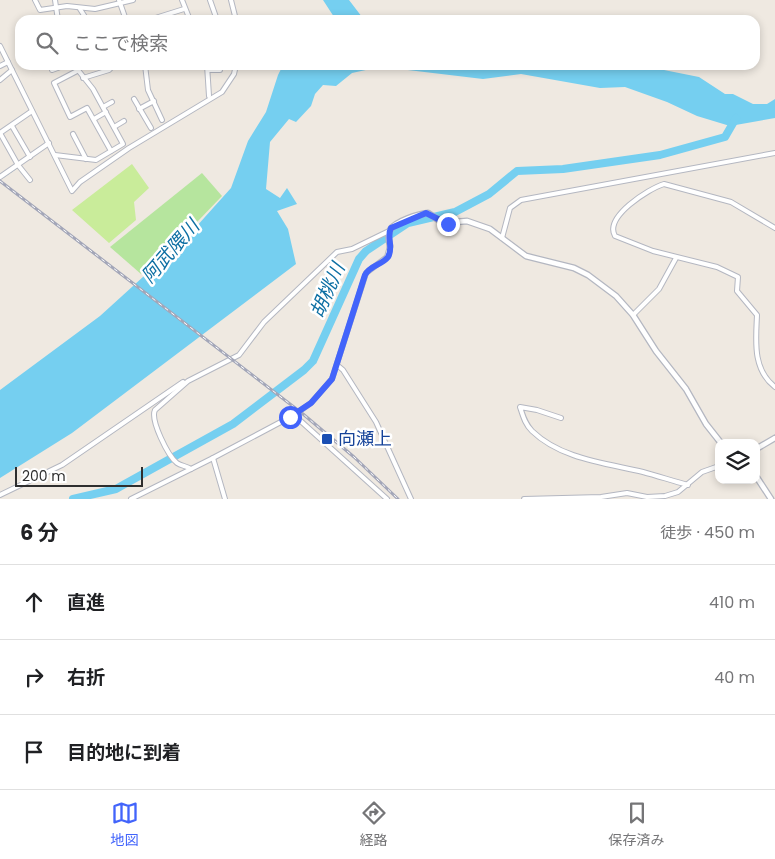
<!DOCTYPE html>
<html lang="ja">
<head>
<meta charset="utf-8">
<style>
  body { margin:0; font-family:Poppins,"Noto Sans JP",sans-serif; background:#f2f2f2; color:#202124 }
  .controls { position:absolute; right:15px; bottom:15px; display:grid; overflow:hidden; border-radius:10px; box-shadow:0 2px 8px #0003 }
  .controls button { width:45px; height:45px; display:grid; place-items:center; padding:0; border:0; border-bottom:1px solid #e0e0e0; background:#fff; color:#202124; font:25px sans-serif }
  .scale { position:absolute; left:15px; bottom:12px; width:128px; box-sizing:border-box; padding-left:5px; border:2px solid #2e2e2e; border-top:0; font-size:14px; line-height:18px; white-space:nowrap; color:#2e2e2e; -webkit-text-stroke:4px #fff; paint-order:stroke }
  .stop { position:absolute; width:15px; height:15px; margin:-11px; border:4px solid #4264fb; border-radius:50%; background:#fff }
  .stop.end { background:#4264fb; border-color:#fff; box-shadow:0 1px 5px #0008 }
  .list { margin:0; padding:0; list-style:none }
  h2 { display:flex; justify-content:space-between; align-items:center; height:65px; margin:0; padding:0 20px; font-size:21px }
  h2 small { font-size:16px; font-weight:400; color:#757577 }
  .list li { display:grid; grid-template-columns:32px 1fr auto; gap:15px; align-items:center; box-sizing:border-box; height:75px; padding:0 20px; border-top:1px solid #e0e0e0 }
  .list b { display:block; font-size:19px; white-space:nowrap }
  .list em { font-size:16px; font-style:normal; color:#757577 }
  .icon { flex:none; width:28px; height:28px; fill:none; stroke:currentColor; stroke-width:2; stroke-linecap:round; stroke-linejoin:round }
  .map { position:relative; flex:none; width:775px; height:499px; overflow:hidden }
  .search { position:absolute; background:#fff; box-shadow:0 2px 8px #0003; left:15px; right:15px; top:15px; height:55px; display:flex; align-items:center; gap:12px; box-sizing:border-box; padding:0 18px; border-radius:15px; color:#757577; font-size:19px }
  .sheet { height:290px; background:#fff }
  nav { display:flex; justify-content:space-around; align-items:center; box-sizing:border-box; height:70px; border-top:1px solid #e0e0e0; background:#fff; font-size:14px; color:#757577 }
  nav a { display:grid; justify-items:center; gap:2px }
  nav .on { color:#4264fb }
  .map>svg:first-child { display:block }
</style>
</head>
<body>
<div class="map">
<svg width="775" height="499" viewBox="0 0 775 499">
  <rect width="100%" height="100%" fill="#efe9e1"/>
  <!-- green -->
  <path fill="#b6e59e" d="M202 173 222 196 198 221 141 274 110 247Z"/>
  <!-- pitch -->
  <path fill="#c9ec9a" d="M132 164 149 188 134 202 136 220 109 243 72 210Z"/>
  <!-- water -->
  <g fill="#75cff0">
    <path d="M323 0H349L362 17H395L412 20H336Z"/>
    <path d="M283 65H639L699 77 725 94H733L753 104H767L775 99V118L730 126 697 116 667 102 625 87 600 88 521 74 483 79 391 68H375L352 73 336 86 323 85 315 94 311 106 296 122 289 119 270 142 266 189 280 198 287 188 297 204 277 211 288 229 296 264 72 433 0 478V390L100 316 187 237 231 188 248 141 266 112 278 75Z"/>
  </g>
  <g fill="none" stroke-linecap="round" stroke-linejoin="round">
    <!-- stream -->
    <path stroke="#75cff0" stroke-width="1" d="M4 177 17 168"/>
    <!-- river -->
    <path stroke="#75cff0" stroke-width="8" d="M73 499 116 489 123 485 233 424 304 370 313 361 359 259 366 251 408 223 455 212 489 194 517 171 563 169 660 155 725 137 736 118"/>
    <defs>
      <g id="minor">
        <path d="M35 0 40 10 67 6 95 9 133 0"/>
        <path d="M55 0 58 20"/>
        <path d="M119 0 126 20"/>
        <path d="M182 0 190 20"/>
        <path d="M210 0 217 20"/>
        <path d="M231 0 236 20"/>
        <path d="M80 9 87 20"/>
        <path d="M149 20 184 9"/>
        <path d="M0 46 72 191 80 182 129 148 222 92 234 74 236 65"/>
        <path d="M51 65 52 70 66 65"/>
        <path d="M145 65 148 90 162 120"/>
        <path d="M207 65 209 96"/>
        <path d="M0 66 8 62"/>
        <path d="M208 70H220V65"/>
        <path d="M77 71 54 83 70 117 87 108 111 151"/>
        <path d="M83 78 109 70 114 65"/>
        <path d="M0 80 12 70"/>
        <path d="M134 99 151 128"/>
        <path d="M103 107 112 102"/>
        <path d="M139 109 154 101"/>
        <path d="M94 119 106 112"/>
        <path d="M12 126 30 157"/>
        <path d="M114 127 124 121"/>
        <path d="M0 133 18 165 30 180"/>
        <path d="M0 133 32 111"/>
        <path d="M73 134 86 159"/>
        <path d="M55 155 96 160 123 144 93 89 74 65"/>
        <path d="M0 177 49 143"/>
        <path d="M775 228 731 202 664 184C648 189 604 217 615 236L653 251 717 267 738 277 737 291 757 315C756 340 752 369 775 387"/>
        <path d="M502 238 510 208 521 200 775 153"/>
        <path d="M633 315 659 289 676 258"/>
        <path d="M337 365 343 370 376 422 411 499"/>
        <path d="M294 415 387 499"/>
        <path d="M561 418 537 410 520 407C523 416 525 424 532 431 561 459 605 463 643 472 658 476 673 481 688 485"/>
        <path d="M213 458 225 499"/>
        <path d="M191 469C187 466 181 466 177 463 168 456 150 420 155 410L188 381 239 355 264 322 337 252 352 249 389 231"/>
        <path d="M0 495 62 465 183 382"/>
        <path d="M131 499 213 458 294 415 311 403 332 379 366 273 387 257 390 246"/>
        <path d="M524 499 601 497 627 493 647 497 665 496 678 492 702 472 719 466"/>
      </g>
      <g id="tertiary">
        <path d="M390 246C389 241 387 234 390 230 395 221 419 214 428 213L443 223 467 221 490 229 526 256 574 268 588 275 616 296 633 315 656 351 686 389 706 424 721 443"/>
        <path d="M756 449 775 438"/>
        <path d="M756 476 771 499"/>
      </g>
    </defs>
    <!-- minor casing -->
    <use href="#minor" stroke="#b4b7c1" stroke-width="6"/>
    <!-- tertiary casing -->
    <use href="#tertiary" stroke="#b4b7c1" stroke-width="7"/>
    <!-- minor -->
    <use href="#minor" stroke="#fff" stroke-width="4"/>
    <!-- tertiary -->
    <use href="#tertiary" stroke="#fff" stroke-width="4.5"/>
    <defs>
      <path id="rail" d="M0 181 303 414 354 457 398 499"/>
    </defs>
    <!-- rail casing -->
    <use href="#rail" stroke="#a3a6b8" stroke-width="3"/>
    <!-- rail -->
    <use href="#rail" stroke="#fff" stroke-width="1" stroke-dasharray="4" stroke-linecap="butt"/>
  </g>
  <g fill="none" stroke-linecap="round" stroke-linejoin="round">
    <!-- route -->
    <path stroke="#4264fb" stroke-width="6" d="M290 417 311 403 332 379 365 275C370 265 382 265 388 257 394 248 386 237 391 228L426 213 448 224"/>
  </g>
  <!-- markers -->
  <rect fill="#1a4fb4" stroke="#fff" stroke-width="2" x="321" y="433" width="12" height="12" rx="2.5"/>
  <g text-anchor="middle" stroke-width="5" stroke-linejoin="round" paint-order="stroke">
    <!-- transit labels -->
    <g font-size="18" fill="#164399" stroke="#fff" text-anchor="start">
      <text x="338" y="445">向瀬上</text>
    </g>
    <!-- water labels -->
    <g font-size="19" font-style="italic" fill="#0d6fa3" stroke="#fff">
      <text transform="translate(170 251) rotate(-49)" y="7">阿武隈川</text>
      <text transform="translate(327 290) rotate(-66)" y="7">胡桃川</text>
    </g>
  </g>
</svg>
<div class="controls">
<button><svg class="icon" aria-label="layers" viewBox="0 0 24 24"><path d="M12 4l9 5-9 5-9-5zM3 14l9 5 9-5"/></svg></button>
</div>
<div class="scale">200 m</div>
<div class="stop" style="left:290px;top:417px"></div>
<div class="stop end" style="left:448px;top:224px"></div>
<div class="search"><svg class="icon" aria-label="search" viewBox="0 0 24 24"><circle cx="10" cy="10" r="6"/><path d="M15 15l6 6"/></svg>ここで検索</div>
</div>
<section class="sheet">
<h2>6 分<small>徒歩 · 450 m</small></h2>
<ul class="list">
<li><svg class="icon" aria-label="ahead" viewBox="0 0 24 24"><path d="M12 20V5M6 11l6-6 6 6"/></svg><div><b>直進</b></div><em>410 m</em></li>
<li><svg class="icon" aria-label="right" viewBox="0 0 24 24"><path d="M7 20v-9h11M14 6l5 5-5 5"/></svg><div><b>右折</b></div><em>40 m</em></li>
<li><svg class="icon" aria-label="arrive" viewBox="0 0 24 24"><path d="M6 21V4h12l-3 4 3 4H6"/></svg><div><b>目的地に到着</b></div></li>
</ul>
</section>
<nav>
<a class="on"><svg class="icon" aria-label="map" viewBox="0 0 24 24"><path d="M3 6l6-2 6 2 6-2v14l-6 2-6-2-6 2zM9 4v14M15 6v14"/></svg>地図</a>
<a><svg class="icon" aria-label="directions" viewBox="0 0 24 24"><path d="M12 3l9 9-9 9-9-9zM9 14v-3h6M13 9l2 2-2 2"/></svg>経路</a>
<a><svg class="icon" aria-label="saved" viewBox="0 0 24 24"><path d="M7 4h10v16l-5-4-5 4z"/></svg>保存済み</a>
</nav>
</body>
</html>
